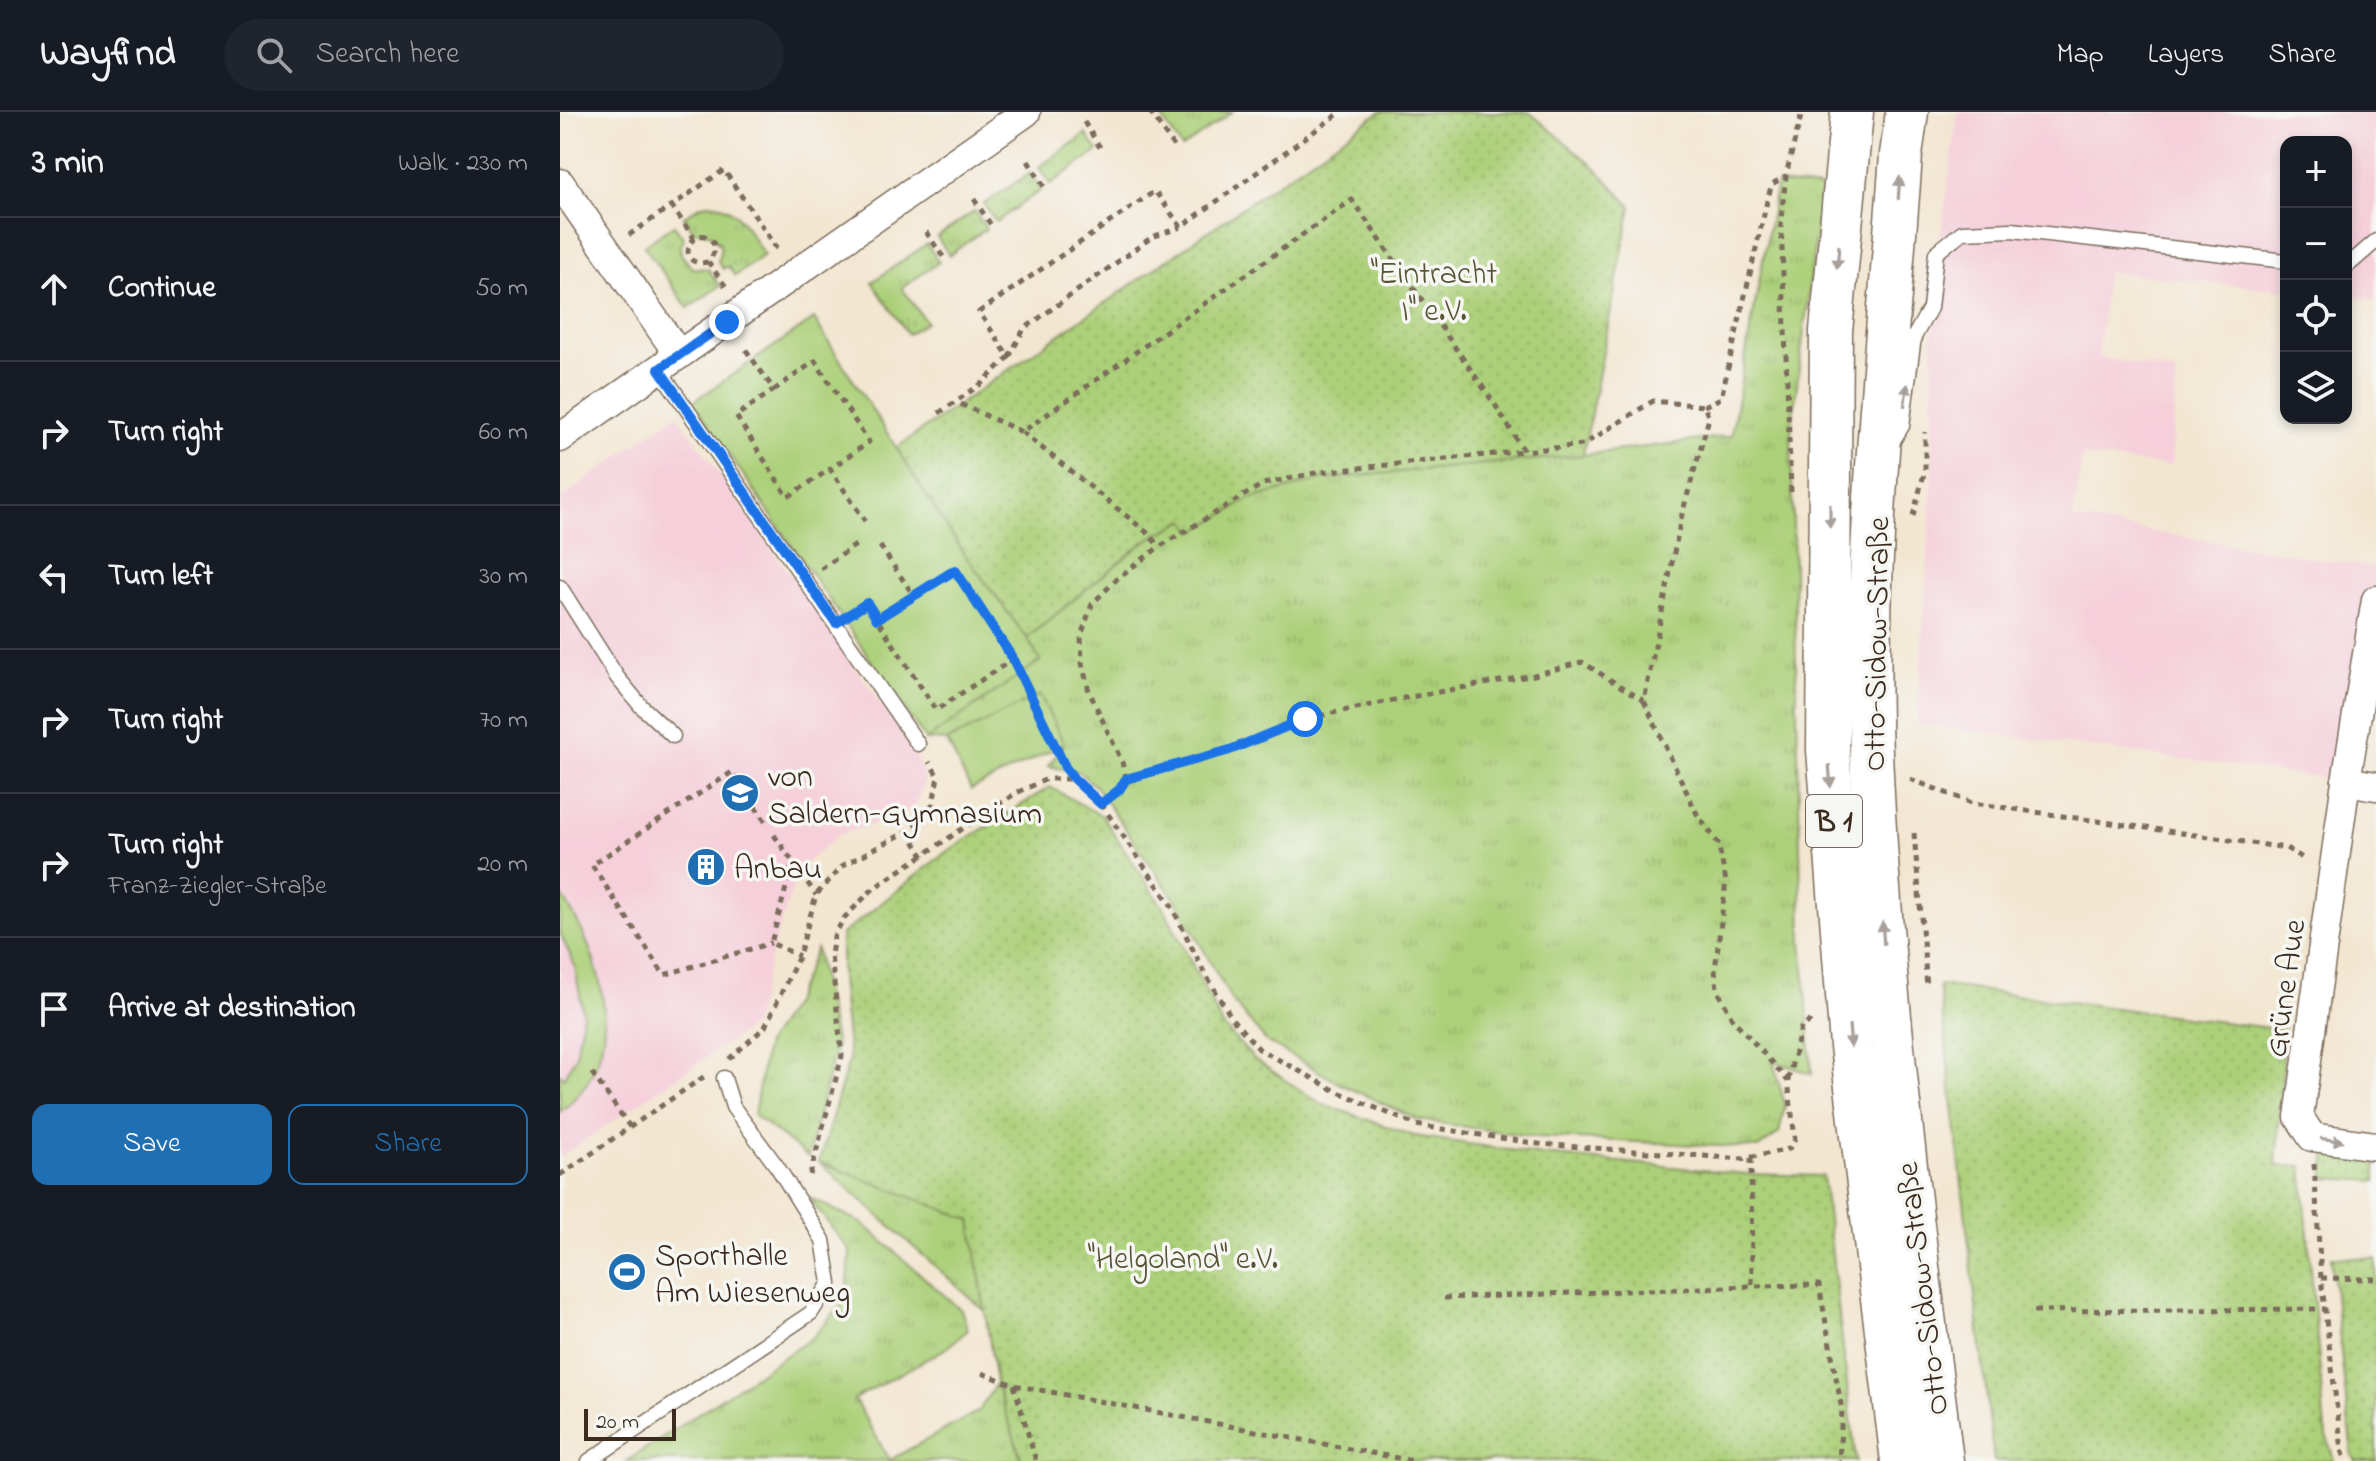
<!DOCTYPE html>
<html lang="en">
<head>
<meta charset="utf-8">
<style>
  body { margin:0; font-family:"Indie Flower",sans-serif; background:#20242c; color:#f1f3f6 }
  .controls { position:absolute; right:24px; top:24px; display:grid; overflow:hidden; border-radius:16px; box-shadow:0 4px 12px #0003 }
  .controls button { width:72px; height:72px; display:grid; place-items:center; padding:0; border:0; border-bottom:2px solid #363941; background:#171b24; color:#f1f3f6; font:40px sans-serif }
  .scale { position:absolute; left:24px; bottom:20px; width:92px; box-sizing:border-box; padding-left:8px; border:4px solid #3b2a1e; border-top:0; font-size:22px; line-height:28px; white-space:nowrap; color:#3b2a1e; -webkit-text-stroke:6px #f6f6f2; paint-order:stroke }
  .stop { position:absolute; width:24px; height:24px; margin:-18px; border:6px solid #1a73e8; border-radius:50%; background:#fff }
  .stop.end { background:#1a73e8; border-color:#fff; box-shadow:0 2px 8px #0008 }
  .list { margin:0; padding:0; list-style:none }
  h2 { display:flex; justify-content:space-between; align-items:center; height:104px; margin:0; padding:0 32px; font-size:34px }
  h2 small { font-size:26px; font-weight:400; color:#9ea1a6 }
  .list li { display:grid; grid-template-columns:52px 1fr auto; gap:24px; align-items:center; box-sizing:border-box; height:144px; padding:0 32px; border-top:2px solid #363941 }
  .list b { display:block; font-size:30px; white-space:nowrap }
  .list p { margin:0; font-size:26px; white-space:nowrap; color:#9ea1a6 }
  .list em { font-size:26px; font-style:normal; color:#9ea1a6 }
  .actions { display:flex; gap:16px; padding:24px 32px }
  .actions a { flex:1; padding:18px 0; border:2px solid #1f6fb2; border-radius:16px; text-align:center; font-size:28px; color:#1f6fb2 }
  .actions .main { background:#1f6fb2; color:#fff }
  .icon { flex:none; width:44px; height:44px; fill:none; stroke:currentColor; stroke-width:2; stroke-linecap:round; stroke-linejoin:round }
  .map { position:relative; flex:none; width:1816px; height:1349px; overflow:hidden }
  header { display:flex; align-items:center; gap:48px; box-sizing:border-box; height:112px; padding:0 40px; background:#171b24; border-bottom:2px solid #363941 }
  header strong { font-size:38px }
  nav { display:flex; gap:44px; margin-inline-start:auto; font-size:28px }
  .search { width:560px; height:72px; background:#20242c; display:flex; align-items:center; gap:20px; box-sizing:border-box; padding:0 28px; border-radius:44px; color:#9ea1a6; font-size:30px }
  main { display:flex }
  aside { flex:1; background:#171b24 }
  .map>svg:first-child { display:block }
</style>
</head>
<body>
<header>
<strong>Wayfind</strong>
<div class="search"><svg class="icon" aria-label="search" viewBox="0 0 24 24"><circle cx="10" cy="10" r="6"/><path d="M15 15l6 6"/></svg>Search here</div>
<nav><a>Map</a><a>Layers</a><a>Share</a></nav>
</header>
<main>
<aside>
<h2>3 min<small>Walk · 230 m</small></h2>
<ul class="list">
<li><svg class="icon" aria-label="ahead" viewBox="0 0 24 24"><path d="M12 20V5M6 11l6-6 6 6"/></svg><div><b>Continue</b></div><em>50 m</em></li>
<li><svg class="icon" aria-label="right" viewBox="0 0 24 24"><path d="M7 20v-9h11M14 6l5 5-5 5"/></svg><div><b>Turn right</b></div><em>60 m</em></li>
<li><svg class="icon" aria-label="left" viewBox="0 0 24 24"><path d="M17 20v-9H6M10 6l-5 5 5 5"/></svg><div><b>Turn left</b></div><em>30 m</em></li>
<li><svg class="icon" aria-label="right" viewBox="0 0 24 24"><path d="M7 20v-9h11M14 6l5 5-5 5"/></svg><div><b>Turn right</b></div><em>70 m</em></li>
<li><svg class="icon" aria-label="right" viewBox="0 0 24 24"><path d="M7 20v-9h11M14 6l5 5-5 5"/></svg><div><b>Turn right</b><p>Franz-Ziegler-Straße</p></div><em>20 m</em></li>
<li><svg class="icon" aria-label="arrive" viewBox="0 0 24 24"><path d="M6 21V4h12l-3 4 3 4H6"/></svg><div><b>Arrive at destination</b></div></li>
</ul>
<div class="actions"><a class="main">Save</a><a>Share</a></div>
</aside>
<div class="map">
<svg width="1816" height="1349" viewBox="0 0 1816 1349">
  <defs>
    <pattern id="grass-tufts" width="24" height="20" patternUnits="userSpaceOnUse" patternTransform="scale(2)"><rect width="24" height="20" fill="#acd079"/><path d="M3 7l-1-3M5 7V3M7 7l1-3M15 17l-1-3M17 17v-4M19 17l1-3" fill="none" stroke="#95b368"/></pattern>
    <pattern id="garden-dots" width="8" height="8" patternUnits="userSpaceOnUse" patternTransform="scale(2)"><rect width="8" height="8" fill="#acd079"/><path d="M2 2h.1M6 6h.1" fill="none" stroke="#95b368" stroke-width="1.8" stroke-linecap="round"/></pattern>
  </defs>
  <rect width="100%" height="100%" fill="#f6f6f2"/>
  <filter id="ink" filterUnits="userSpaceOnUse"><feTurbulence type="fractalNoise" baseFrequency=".0125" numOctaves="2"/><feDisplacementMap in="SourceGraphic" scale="16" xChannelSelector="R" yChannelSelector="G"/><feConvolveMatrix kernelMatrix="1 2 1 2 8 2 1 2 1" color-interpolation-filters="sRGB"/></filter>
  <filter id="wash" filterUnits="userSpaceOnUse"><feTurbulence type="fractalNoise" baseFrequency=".006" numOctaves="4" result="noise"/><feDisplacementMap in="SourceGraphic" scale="32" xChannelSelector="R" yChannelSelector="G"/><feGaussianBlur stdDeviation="1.8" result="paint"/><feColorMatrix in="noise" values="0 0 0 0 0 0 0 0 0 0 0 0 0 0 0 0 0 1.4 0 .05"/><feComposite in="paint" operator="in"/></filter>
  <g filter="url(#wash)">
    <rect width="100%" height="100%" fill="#f2e6d0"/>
    <!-- built -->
    <g fill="#f5cfda">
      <path d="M1398 0H1816V188L1786 184V30H1726V178L1547 160 1538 245 1616 260 1611 354 1522 344 1513 407 1816 456V488L1786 669 1357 612 1372 378 1373 180Z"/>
      <path d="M117 302 352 636 365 667 355 694 330 708 278 723 239 757 214 832 193 913 0 1045V387Z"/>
    </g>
    <!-- grass -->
    <g fill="url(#grass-tufts)" stroke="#747d4c" stroke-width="2">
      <path d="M598 0H672L622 36Z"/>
      <path d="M526 22 538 39 490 72 479 55Z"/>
      <path d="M470 61 481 78 436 110 424 92Z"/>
      <path d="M1217 71 1262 76 1231 321 1242 829 1252 962 1213 949 1225 993 1219 1021 1198 1036 977 1025 858 1008 781 972 707 930 672 889 617 790 535 674 519 660 488 654 504 632 480 584 387 629 366 628 480 549 467 526 585 429 625 408 635 419 690 387 764 367 1023 343 1171 324Z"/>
      <path d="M150 91C179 94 189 121 204 143L175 164 168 154 163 157 158 150 161 135C153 121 148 119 133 119L124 105 140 94Z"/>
      <path d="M415 99 426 117 389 143 377 125Z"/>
      <path d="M114 113 124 127 120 134 121 142 132 156 148 157 160 174 128 196 84 134Z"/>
      <path d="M367 132 379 150 342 176 366 210 348 222 312 170Z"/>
      <path d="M256 837 276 934 248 1045 194 1003 206 932 233 891Z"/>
      <path d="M259 1050 411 1107 425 1199Z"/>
      <path d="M248 1085 302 1111 401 1198 408 1218 385 1237 294 1287 330 1348 419 1299 436 1271 462 1349H67L252 1226 287 1187 290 1139Z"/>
    </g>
    <!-- park -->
    <g fill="#acd079" stroke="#747d4c" stroke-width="2">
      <path d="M254 207 403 440 467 526 480 549 366 628 133 290Z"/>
      <path d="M480 583 504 632 411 678 387 629Z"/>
      <path d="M0 781C44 845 72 944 0 1000V962L4 966 16 943 23 902 15 854 0 821Z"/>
    </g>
    <!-- garden -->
    <g fill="url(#garden-dots)" stroke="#747d4c" stroke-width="2">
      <path d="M820 0H969L1036 56 1071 94 1023 343 764 367 690 387 635 419 625 408 585 429 467 526 403 440 336 336Z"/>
      <path d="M490 675 542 704 605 798 663 914 694 947 760 991 854 1024 983 1043 1187 1062 1263 1064 1296 1349H462L436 1271 411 1108 259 1050 289 948 281 867V823L386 740Z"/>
      <path d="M1379 873 1725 918 1716 1054H1742L1765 1318 1774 1349H1434Z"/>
      <path d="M1767 1039 1816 1047V1069L1764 1066Z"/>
      <path d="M1771 1145 1816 1147V1349H1796L1792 1343Z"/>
    </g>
  </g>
  <g filter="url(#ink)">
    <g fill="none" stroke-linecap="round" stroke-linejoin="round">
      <defs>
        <g id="service">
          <path d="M1786 155 1816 129"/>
          <path d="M99 257 358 632"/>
          <path d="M1332 330 1342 314 1354 225 1370 196 1376 141 1402 120 1452 118 1726 149"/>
          <path d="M0 475 57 565 81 594 113 624"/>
          <path d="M29 1349 251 1201 270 1171 263 1128 218 1056 173 995 164 966"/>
        </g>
        <g id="minor">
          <path d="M0 71 119 243"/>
          <path d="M0 326 466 0"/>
          <path d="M1816 488 1786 669 1739 1005 1752 1025 1816 1034"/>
          <path d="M1786 669 1816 674"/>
        </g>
        <g id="primary">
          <path d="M1292 0 1271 219 1268 638 1291 934 1342 1349"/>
          <path d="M1347 0 1341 43C1327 241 1303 442 1311 641 1321 878 1353 1114 1382 1349"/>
        </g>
      </defs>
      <!-- service casing -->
      <use href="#service" stroke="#7b6c5c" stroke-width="17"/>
      <!-- minor casing -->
      <use href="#minor" stroke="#7b6c5c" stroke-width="31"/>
      <!-- primary casing -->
      <use href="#primary" stroke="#7b6c5c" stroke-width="45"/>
      <!-- path -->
      <g stroke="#7b6c5c" stroke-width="5" stroke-dasharray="6 6" stroke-linecap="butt">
        <path d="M590 0 617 39"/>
        <path d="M524 10 541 37"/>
        <path d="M468 49 485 76"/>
        <path d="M414 87 431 113"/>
        <path d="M111 93 134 126"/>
        <path d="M366 120 384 146"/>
        <path d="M69 123 164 58 219 140"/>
        <path d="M148 150C113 157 131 111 150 127 158 134 154 143 148 150L167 176"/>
        <path d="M186 238 214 278 176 304 228 385 270 357 305 409"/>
        <path d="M449 245 464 217 592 125 621 115"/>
        <path d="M214 278 255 249 309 330 270 357"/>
        <path d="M1144 294 1161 286 1208 85 1212 72 1226 64"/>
        <path d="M379 301 421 272 449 245 419 200 595 79 621 115 781 0"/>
        <path d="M462 320 589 422 599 435"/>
        <path d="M1231 380 1221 108 1226 63 1242 0"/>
        <path d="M1353 404 1365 358V320"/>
        <path d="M320 434 354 484 395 458 453 547 505 655 514 667"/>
        <path d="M261 457 300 430"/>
        <path d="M354 484 317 507 376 598 453 547"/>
        <path d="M291 501 307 491 317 507"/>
        <path d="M566 667 670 638 745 607 839 587 974 563 1022 550 1084 589"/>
        <path d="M1350 667 1412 691 1726 736 1746 748"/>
        <path d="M541 692 559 678 566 667 562 650 529 579 522 551 521 524 532 492 559 465 599 435 703 372 760 360 964 339"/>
        <path d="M205 709 172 660 32 753 104 863 211 831"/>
        <path d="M348 719 364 745"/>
        <path d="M1354 721 1367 875"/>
        <path d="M214 723 233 750 211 831 239 844"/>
        <path d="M234 751 256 783"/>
        <path d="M169 947 205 915 239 844 256 783 282 754 348 719 373 692 378 664 369 650"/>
        <path d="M32 961 70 1015"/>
        <path d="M1228 968 1241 916 1254 906"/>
        <path d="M1191 1046 1192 1174 1259 1173 1282 1298 1279 1349"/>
        <path d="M1754 1052 1761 1166 1782 1338 1786 1349"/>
        <path d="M0 1063 145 964"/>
        <path d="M250 1063 282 944 271 843 274 824 284 806 314 776 456 681 487 667H514L541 692 611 793 644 860 673 908 699 937 776 979 856 1013 979 1032 1184 1047 1229 1037 1235 1027 1228 969 1172 906 1157 877 1155 858 1166 769 1158 731 1137 702 1084 589 1121 406 1149 306 1144 294 1093 289 1023 333 964 339 934 291 792 88 462 320 396 290"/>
        <path d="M1761 1166 1816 1167"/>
        <path d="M884 1186 1192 1174"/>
        <path d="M1474 1199 1765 1197"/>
        <path d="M422 1261 454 1273 853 1349"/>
        <path d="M454 1273 476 1349"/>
      </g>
      <!-- service -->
      <use href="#service" stroke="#fff" stroke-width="14"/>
      <!-- minor -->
      <use href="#minor" stroke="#fff" stroke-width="28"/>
      <!-- primary -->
      <use href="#primary" stroke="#fff" stroke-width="42"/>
    </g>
    <!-- one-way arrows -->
    <defs><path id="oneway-solid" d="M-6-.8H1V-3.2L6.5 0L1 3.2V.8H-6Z" transform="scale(2)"/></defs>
    <g fill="#a79f9a">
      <use href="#oneway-solid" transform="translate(1339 76) rotate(-86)"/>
      <use href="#oneway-solid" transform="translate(1278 145) rotate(95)"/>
      <use href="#oneway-solid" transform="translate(1346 283) rotate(-82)"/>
      <use href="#oneway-solid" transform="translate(1270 404) rotate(90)"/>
      <use href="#oneway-solid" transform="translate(1270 664) rotate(86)"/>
      <use href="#oneway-solid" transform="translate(1323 821) rotate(-94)"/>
      <use href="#oneway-solid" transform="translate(1290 924) rotate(85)"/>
      <use href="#oneway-solid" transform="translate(1772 1028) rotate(8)"/>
    </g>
  </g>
  <g fill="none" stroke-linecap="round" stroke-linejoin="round" filter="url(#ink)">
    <!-- route -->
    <path stroke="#1a73e8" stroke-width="10" d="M167 210 99 257 276 511 307 491 317 507 395 458 453 547 505 655 514 667 541 692 559 678 566 667 670 638 745 607"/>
  </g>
  <!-- icons -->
  <defs>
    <symbol id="school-disc" viewBox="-11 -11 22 22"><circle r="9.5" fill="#1f6fb2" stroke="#f6f6f2"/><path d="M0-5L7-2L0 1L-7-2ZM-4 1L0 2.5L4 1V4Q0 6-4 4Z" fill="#fff"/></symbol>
    <symbol id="building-disc" viewBox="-11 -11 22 22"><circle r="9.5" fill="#1f6fb2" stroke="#f6f6f2"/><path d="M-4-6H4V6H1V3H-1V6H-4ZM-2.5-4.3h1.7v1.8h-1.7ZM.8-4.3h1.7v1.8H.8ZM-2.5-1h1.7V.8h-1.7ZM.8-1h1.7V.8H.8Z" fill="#fff"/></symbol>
    <symbol id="stadium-disc" viewBox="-11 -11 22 22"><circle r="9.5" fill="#1f6fb2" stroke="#f6f6f2"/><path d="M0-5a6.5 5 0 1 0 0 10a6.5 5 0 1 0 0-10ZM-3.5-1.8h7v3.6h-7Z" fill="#fff"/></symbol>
  </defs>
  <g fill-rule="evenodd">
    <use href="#school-disc" x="158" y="659" width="44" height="44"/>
    <use href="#building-disc" x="124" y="733" width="44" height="44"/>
    <use href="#stadium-disc" x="45" y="1138" width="44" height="44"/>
  </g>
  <g text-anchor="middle" stroke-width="7" stroke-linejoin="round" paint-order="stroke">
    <!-- shield labels -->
    <rect fill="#f6f6f2" stroke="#73675e" stroke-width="2" x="1246" y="683" width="56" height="52" rx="6"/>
    <g font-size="30" font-weight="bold" fill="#3b2a1e">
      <text x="1274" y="719">B 1</text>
    </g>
    <!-- park labels -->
    <g font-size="32" fill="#575435" stroke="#f6f6f2">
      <text x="874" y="171">"Eintracht<tspan x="874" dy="37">I" e.V.</tspan></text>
      <text x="623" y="1156">"Helgoland" e.V.</text>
    </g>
    <!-- street labels -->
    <g font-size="32" fill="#3b2a1e" stroke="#f6f6f2">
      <text transform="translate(1315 532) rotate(-89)" y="11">Otto-Sidow-Straße</text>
      <text transform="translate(1724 876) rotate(-82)" y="11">Grüne Aue</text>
      <text transform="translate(1361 1177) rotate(-97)" y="11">Otto-Sidow-Straße</text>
    </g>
    <!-- poi labels -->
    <g font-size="32" fill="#3b2a1e" stroke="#f6f6f2" text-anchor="start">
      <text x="208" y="674">von<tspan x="208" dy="37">Saldern-Gymnasium</tspan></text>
      <text x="174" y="766">Anbau</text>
      <text x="95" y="1153">Sporthalle<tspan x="95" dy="37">Am Wiesenweg</tspan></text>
    </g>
  </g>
</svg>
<div class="controls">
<button>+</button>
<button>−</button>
<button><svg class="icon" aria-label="locate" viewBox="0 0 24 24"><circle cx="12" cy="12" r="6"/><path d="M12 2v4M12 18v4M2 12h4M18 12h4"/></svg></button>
<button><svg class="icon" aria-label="layers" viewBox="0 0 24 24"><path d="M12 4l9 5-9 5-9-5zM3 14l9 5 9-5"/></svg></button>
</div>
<div class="scale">20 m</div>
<div class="stop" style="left:745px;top:607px"></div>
<div class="stop end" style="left:167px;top:210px"></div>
</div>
</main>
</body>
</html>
